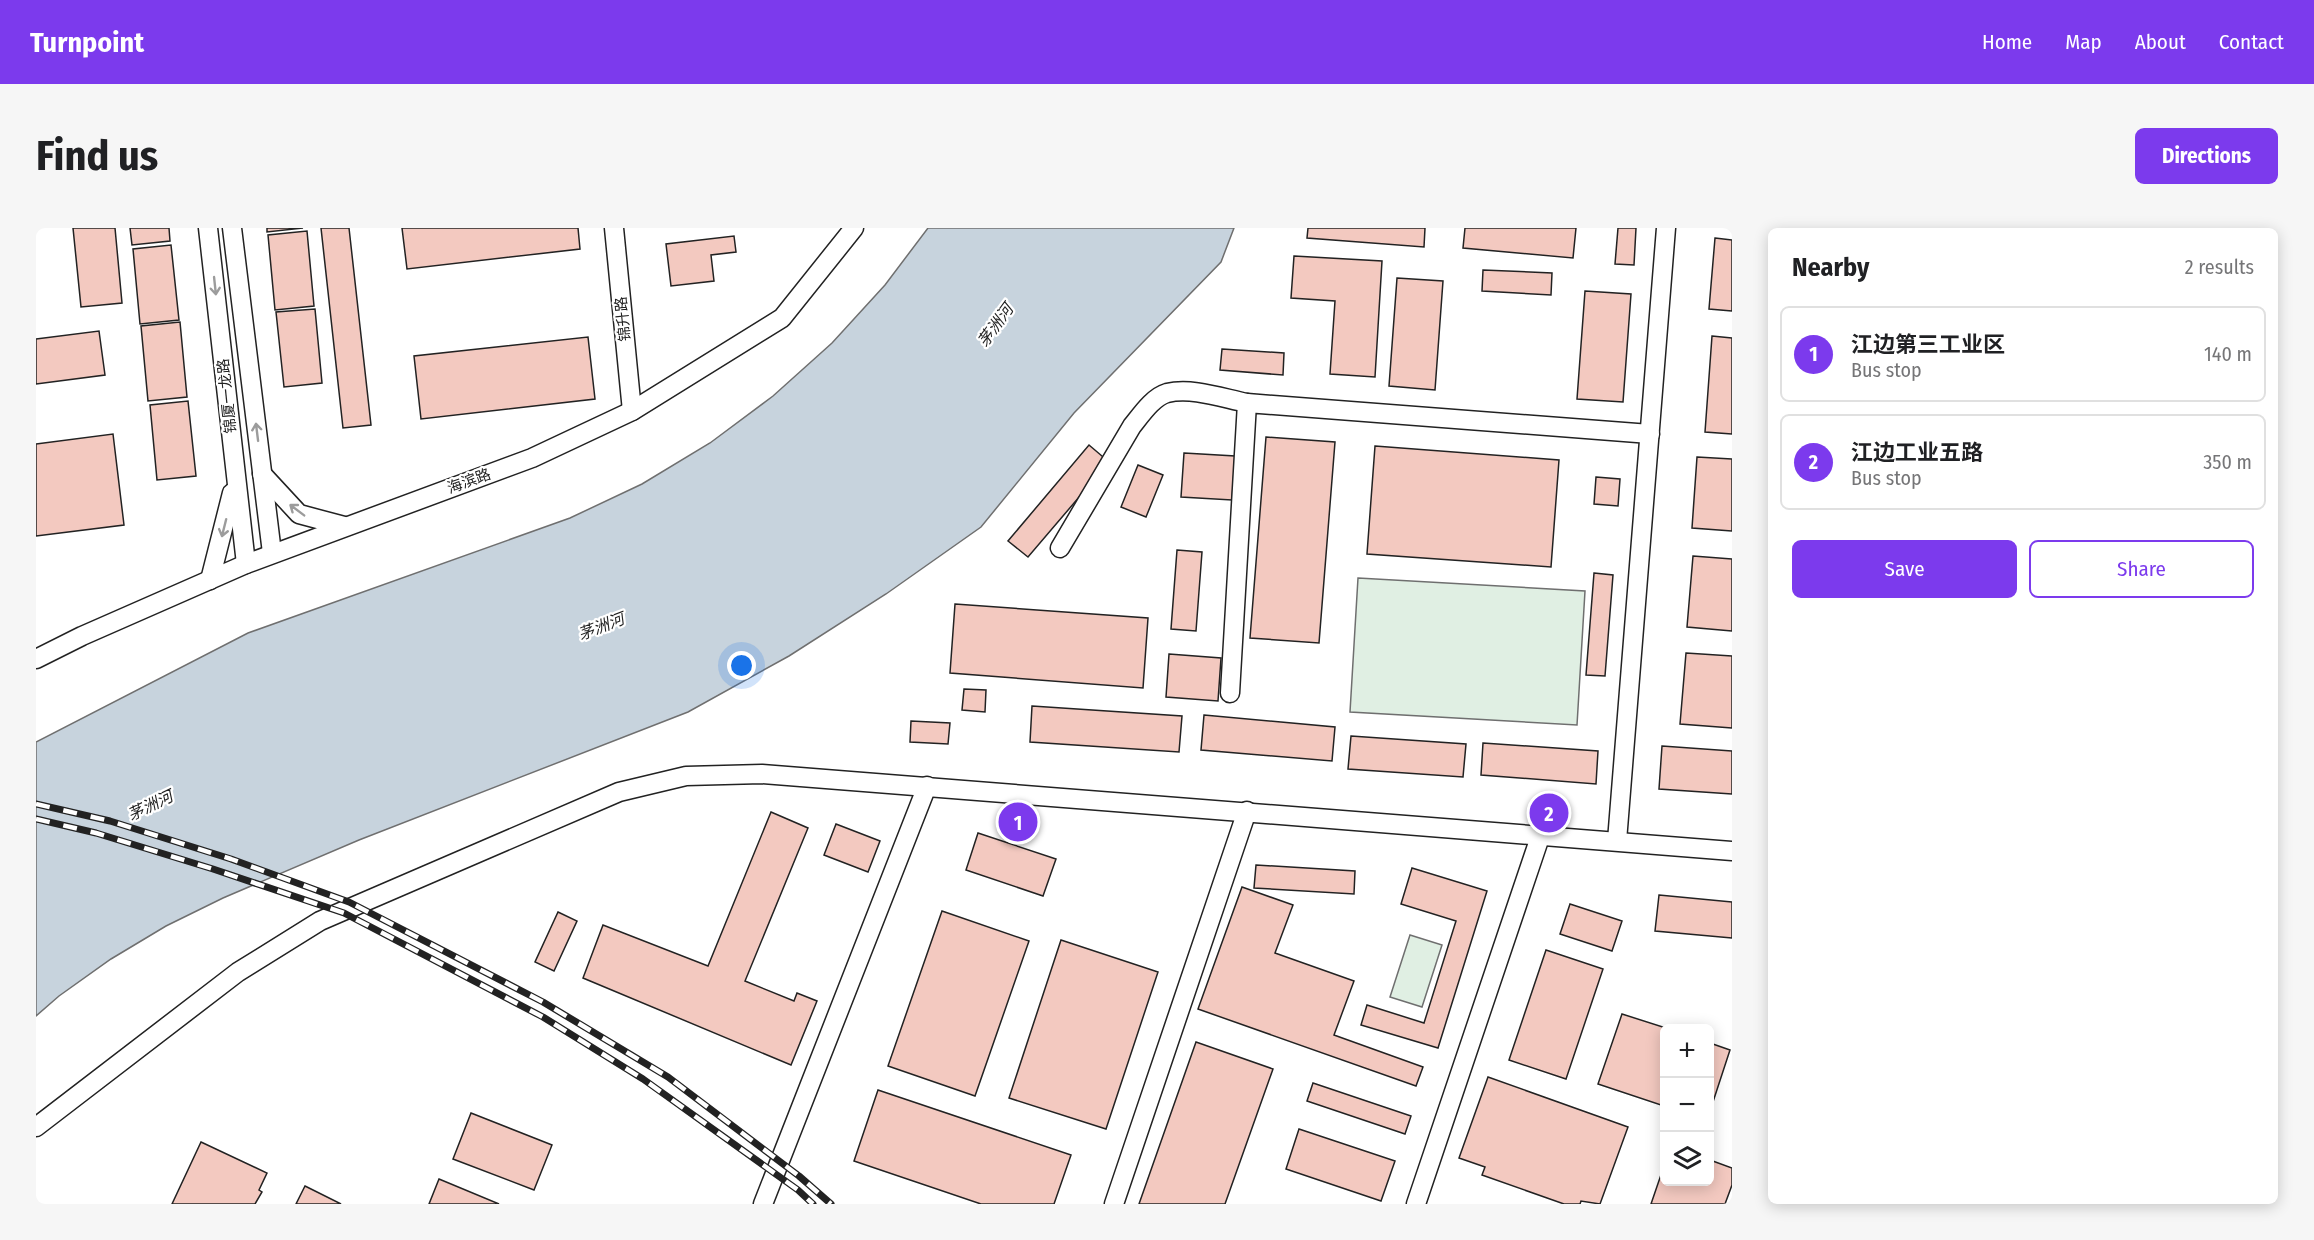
<!DOCTYPE html>
<html lang="en">
<head>
<meta charset="utf-8">
<style>
  body { margin:0; font-family:"Fira Sans Condensed","Noto Sans SC",sans-serif; background:#f6f6f6; color:#202124 }
  .controls { position:absolute; right:18px; bottom:18px; display:grid; overflow:hidden; border-radius:9px; box-shadow:0 3px 15px #0003 }
  .controls button { width:54px; height:54px; display:grid; place-items:center; padding:0; border:0; border-bottom:2px solid #e0e0e0; background:#fff; color:#202124; font:30px sans-serif }
  .you { position:absolute; left:706px; top:438px; width:21px; height:21px; margin:-15px; border:4px solid #fff; border-radius:50%; background:#1a73e8; box-shadow:0 0 0 9px #1a73e833 }
  .badge { display:grid; place-items:center; width:39px; height:39px; border-radius:50%; background:#7c3aed; color:#fff; font-size:20px; font-weight:700 }
  .pin { position:absolute; translate:-50% -50%; border:3px solid #fff; box-shadow:0 2px 6px #0006 }
  .list { margin:0; padding:0; list-style:none }
  h2 { display:flex; justify-content:space-between; align-items:center; height:78px; margin:0; padding:0 24px; font-size:26px }
  h2 small { font-size:20px; font-weight:400; color:#757577 }
  .list li { display:grid; grid-template-columns:39px 1fr auto; gap:18px; align-items:center; box-sizing:border-box; height:96px; margin:0 12px 12px; padding:0 12px; border:2px solid #e0e0e0; border-radius:9px }
  .list b { display:block; font-size:22px; white-space:nowrap }
  .list p { margin:0; font-size:20px; white-space:nowrap; color:#757577 }
  .list em { font-size:20px; font-style:normal; color:#757577 }
  .actions { display:flex; gap:12px; padding:18px 24px }
  .actions a { flex:1; padding:14px 0; border:2px solid #7c3aed; border-radius:9px; text-align:center; font-size:21px; color:#7c3aed }
  .actions .main { background:#7c3aed; color:#fff }
  .icon { flex:none; width:33px; height:33px; fill:none; stroke:currentColor; stroke-width:2; stroke-linecap:round; stroke-linejoin:round }
  .map { position:relative; flex:none; width:1696px; height:976px; overflow:hidden; border-radius:9px }
  header { display:flex; align-items:center; gap:36px; box-sizing:border-box; height:84px; padding:0 30px; background:#7c3aed; color:#fff }
  header strong { font-size:28px }
  nav { display:flex; gap:33px; margin-inline-start:auto; font-size:21px }
  .intro { display:flex; align-items:center; justify-content:space-between; box-sizing:border-box; height:144px; padding:0 36px }
  h1 { margin:0; font-size:42px }
  .button { padding:15px 27px; border-radius:9px; background:#7c3aed; color:#fff; font-size:21px; font-weight:700 }
  main { display:flex; gap:36px; padding:0 36px }
  aside { flex:1; background:#fff; border-radius:9px; box-shadow:0 3px 15px #0003 }
  .map>svg:first-child { display:block }
</style>
</head>
<body>
<header>
<strong>Turnpoint</strong>
<nav><a>Home</a><a>Map</a><a>About</a><a>Contact</a></nav>
</header>
<div class="intro"><h1>Find us</h1><a class="button">Directions</a></div>
<main>
<div class="map">
<svg width="1696" height="976" viewBox="0 0 1696 976">
  <rect width="100%" height="100%" fill="#fff"/>
  <!-- green -->
  <g fill="#e0efe3" stroke="#6f6f6f" stroke-width="1.5">
    <path d="M1322 350 1549 363 1541 497 1314 484Z"/>
    <path d="M1374 707 1406 717 1386 779 1354 769Z"/>
  </g>
  <!-- water -->
  <path fill="#c7d3dd" stroke="#6f6f6f" stroke-width="1.5" d="M892 0H1198L1185 34 1038 185 945 299 850 366 753 428 652 484 323 612 187 670 130 698 75 731 23 768 0 788V514L212 405 534 290 606 256 674 215 737 168 796 115 849 57Z"/>
  <!-- building -->
  <g fill="#f3c9c0" stroke="#222" stroke-width="1.5">
    <path d="M37 0H79L86 75 45 79Z"/>
    <path d="M94 0H133L134 13 96 17Z"/>
    <path d="M231 0H267L231 4Z"/>
    <path d="M285 0H313L335 197 307 200Z"/>
    <path d="M366 0H542L544 21 371 41Z"/>
    <path d="M1272 0H1389L1388 19 1271 10Z"/>
    <path d="M1429 0H1540L1537 30 1427 20Z"/>
    <path d="M1582 0H1600L1598 37 1579 36Z"/>
    <path d="M271 3 278 78 239 82 232 7Z"/>
    <path d="M698 8 700 24 675 27 678 53 635 58 630 16Z"/>
    <path d="M1679 10 1696 12V83L1673 81Z"/>
    <path d="M135 17 143 92 104 96 97 21Z"/>
    <path d="M1258 28 1346 33 1339 149 1294 146 1299 73 1255 70Z"/>
    <path d="M1447 42 1516 45 1515 67 1446 63Z"/>
    <path d="M1361 50 1407 53 1399 162 1353 158Z"/>
    <path d="M1549 63 1595 66 1587 174 1541 171Z"/>
    <path d="M279 81 286 155 248 159 240 84Z"/>
    <path d="M144 94 151 169 112 173 105 98Z"/>
    <path d="M63 103 69 147 0 156V111Z"/>
    <path d="M1676 108 1696 110V206L1669 204Z"/>
    <path d="M552 109 559 171 385 191 378 128Z"/>
    <path d="M1186 121 1248 125 1247 147 1184 142Z"/>
    <path d="M152 173 160 248 121 252 114 177Z"/>
    <path d="M77 206 88 297 0 308V216Z"/>
    <path d="M1230 209 1299 214 1283 415 1214 410Z"/>
    <path d="M1053 217 1073 234 992 329 972 313Z"/>
    <path d="M1339 218 1523 232 1515 339 1331 326Z"/>
    <path d="M1148 225 1199 228 1196 272 1145 269Z"/>
    <path d="M1661 229 1696 231V303L1656 300Z"/>
    <path d="M1102 237 1127 247 1110 289 1085 279Z"/>
    <path d="M1560 249 1584 251 1582 278 1558 276Z"/>
    <path d="M1141 322 1166 324 1160 403 1135 401Z"/>
    <path d="M1657 328 1696 331V403L1651 399Z"/>
    <path d="M1558 345 1577 347 1569 448 1550 447Z"/>
    <path d="M919 376 1112 390 1107 460 914 445Z"/>
    <path d="M1650 425 1696 428V500L1644 496Z"/>
    <path d="M1133 426 1185 430 1182 473 1130 469Z"/>
    <path d="M928 461 950 462 949 484 926 482Z"/>
    <path d="M996 478 1146 488 1143 524 994 514Z"/>
    <path d="M1168 487 1299 499 1296 533 1165 522Z"/>
    <path d="M875 493 914 495 912 516 874 514Z"/>
    <path d="M1315 508 1430 516 1427 549 1312 541Z"/>
    <path d="M1447 515 1562 523 1560 556 1445 547Z"/>
    <path d="M1626 518 1696 523V566L1623 561Z"/>
    <path d="M735 584 772 600 709 753 758 773 761 765 781 773 755 837 547 750 567 697 672 738Z"/>
    <path d="M800 596 844 613 832 644 788 627Z"/>
    <path d="M942 605 1020 631 1007 668 930 642Z"/>
    <path d="M1220 637 1319 643 1318 666 1218 660Z"/>
    <path d="M1376 640 1451 663 1402 820 1325 797 1331 777 1388 795 1420 693 1365 676Z"/>
    <path d="M1206 659 1257 677 1239 725 1318 753 1298 807 1387 839 1380 858 1162 781Z"/>
    <path d="M1623 667 1696 674V710L1619 703Z"/>
    <path d="M1534 676 1586 693 1576 723 1524 706Z"/>
    <path d="M906 683 993 713 939 868 852 838Z"/>
    <path d="M522 684 541 693 518 743 499 734Z"/>
    <path d="M1025 712 1122 744 1070 901 973 870Z"/>
    <path d="M1510 722 1567 741 1530 851 1473 832Z"/>
    <path d="M1586 786 1630 800 1628 878 1562 856Z"/>
    <path d="M1160 814 1237 841 1189 976H1103Z"/>
    <path d="M1674 815 1694 822 1674 883Z"/>
    <path d="M1452 849 1592 899 1564 976 1545 973 1544 976H1528L1446 947 1449 939 1423 930Z"/>
    <path d="M1277 855 1375 888 1369 906 1271 873Z"/>
    <path d="M842 862 1035 927 1018 976H945L818 933Z"/>
    <path d="M435 885 516 917 498 962 417 931Z"/>
    <path d="M1263 901 1359 933 1345 973 1250 941Z"/>
    <path d="M165 914 231 945 223 962 226 964 219 976H136Z"/>
    <path d="M1674 932 1696 940V957L1689 976H1615L1628 938V954H1674Z"/>
    <path d="M403 951 463 976H393Z"/>
    <path d="M269 958 305 976H260Z"/>
  </g>
  <g fill="none" stroke-linecap="round" stroke-linejoin="round">
    <defs>
      <g id="minor">
        <path d="M172 0 210 336"/>
        <path d="M196 0 236 325"/>
        <path d="M578 0 596 183"/>
        <path d="M226 246 263 286 308 298"/>
        <path d="M1024 320 1096 198C1105 187 1117 169 1131 165 1156 159 1186 170 1211 175"/>
        <path d="M174 352 196 265"/>
        <path d="M0 431 46 408 210 336 496 230 596 183 746 90 818 0"/>
        <path d="M1194 465 1211 175 1614 206"/>
        <path d="M1581 613 1630 0"/>
        <path d="M0 899 202 744 284 693 583 564 650 548 726 546 1696 623"/>
        <path d="M727 976 891 558"/>
        <path d="M1078 976 1211 583"/>
        <path d="M1380 976 1505 606"/>
      </g>
    </defs>
    <!-- minor casing -->
    <use href="#minor" stroke="#222" stroke-width="21"/>
    <!-- minor -->
    <use href="#minor" stroke="#fff" stroke-width="18"/>
    <defs>
      <g id="rail">
        <path d="M0 576 74 593 195 631 313 674 507 774 632 849 763 948 795 976"/>
        <path d="M0 591 60 605 177 641 308 685 507 789 607 851 762 962 777 976"/>
      </g>
    </defs>
    <!-- rail casing -->
    <use href="#rail" stroke="#222" stroke-width="7"/>
    <!-- rail -->
    <use href="#rail" stroke="#fff" stroke-width="4.5" stroke-dasharray="14" stroke-linecap="butt"/>
  </g>
  <!-- one-way arrows -->
  <defs><path id="oneway-shaft" d="M-6 0H5M1.5-3L5.5 0L1.5 3" fill="none" stroke-width="1.6" stroke-linecap="round" stroke-linejoin="round" transform="scale(1.5)"/></defs>
  <g stroke="#9c9c9c">
    <use href="#oneway-shaft" transform="translate(179 58) rotate(84)"/>
    <use href="#oneway-shaft" transform="translate(221 204) rotate(-97)"/>
    <use href="#oneway-shaft" transform="translate(261 282) rotate(-143)"/>
    <use href="#oneway-shaft" transform="translate(188 300) rotate(104)"/>
  </g>
  <g text-anchor="middle" stroke-width="4.5" stroke-linejoin="round" paint-order="stroke">
    <!-- street labels -->
    <g font-size="15" fill="#222" stroke="#fff">
      <text transform="translate(587 91) rotate(-96)" y="5">锦升路</text>
      <text transform="translate(191 168) rotate(-96)" y="5">锦厦一龙路</text>
      <text transform="translate(433 253) rotate(-20)" y="5">海滨路</text>
    </g>
    <!-- water labels -->
    <g font-size="16" font-style="italic" fill="#222" stroke="#fff">
      <text transform="translate(959 97) rotate(-54)" y="6">茅洲河</text>
      <text transform="translate(565 398) rotate(-21)" y="6">茅洲河</text>
      <text transform="translate(114 577) rotate(-26)" y="6">茅洲河</text>
    </g>
  </g>
</svg>
<div class="controls">
<button>+</button>
<button>−</button>
<button><svg class="icon" aria-label="layers" viewBox="0 0 24 24"><path d="M12 4l9 5-9 5-9-5zM3 14l9 5 9-5"/></svg></button>
</div>
<div class="you"></div>
<div class="pin badge" style="left:982px;top:594px">1</div>
<div class="pin badge" style="left:1513px;top:585px">2</div>
</div>
<aside>
<h2>Nearby<small>2 results</small></h2>
<ul class="list">
<li><span class="badge">1</span><div><b>江边第三工业区</b><p>Bus stop</p></div><em>140 m</em></li>
<li><span class="badge">2</span><div><b>江边工业五路</b><p>Bus stop</p></div><em>350 m</em></li>
</ul>
<div class="actions"><a class="main">Save</a><a>Share</a></div>
</aside>
</main>
</body>
</html>
